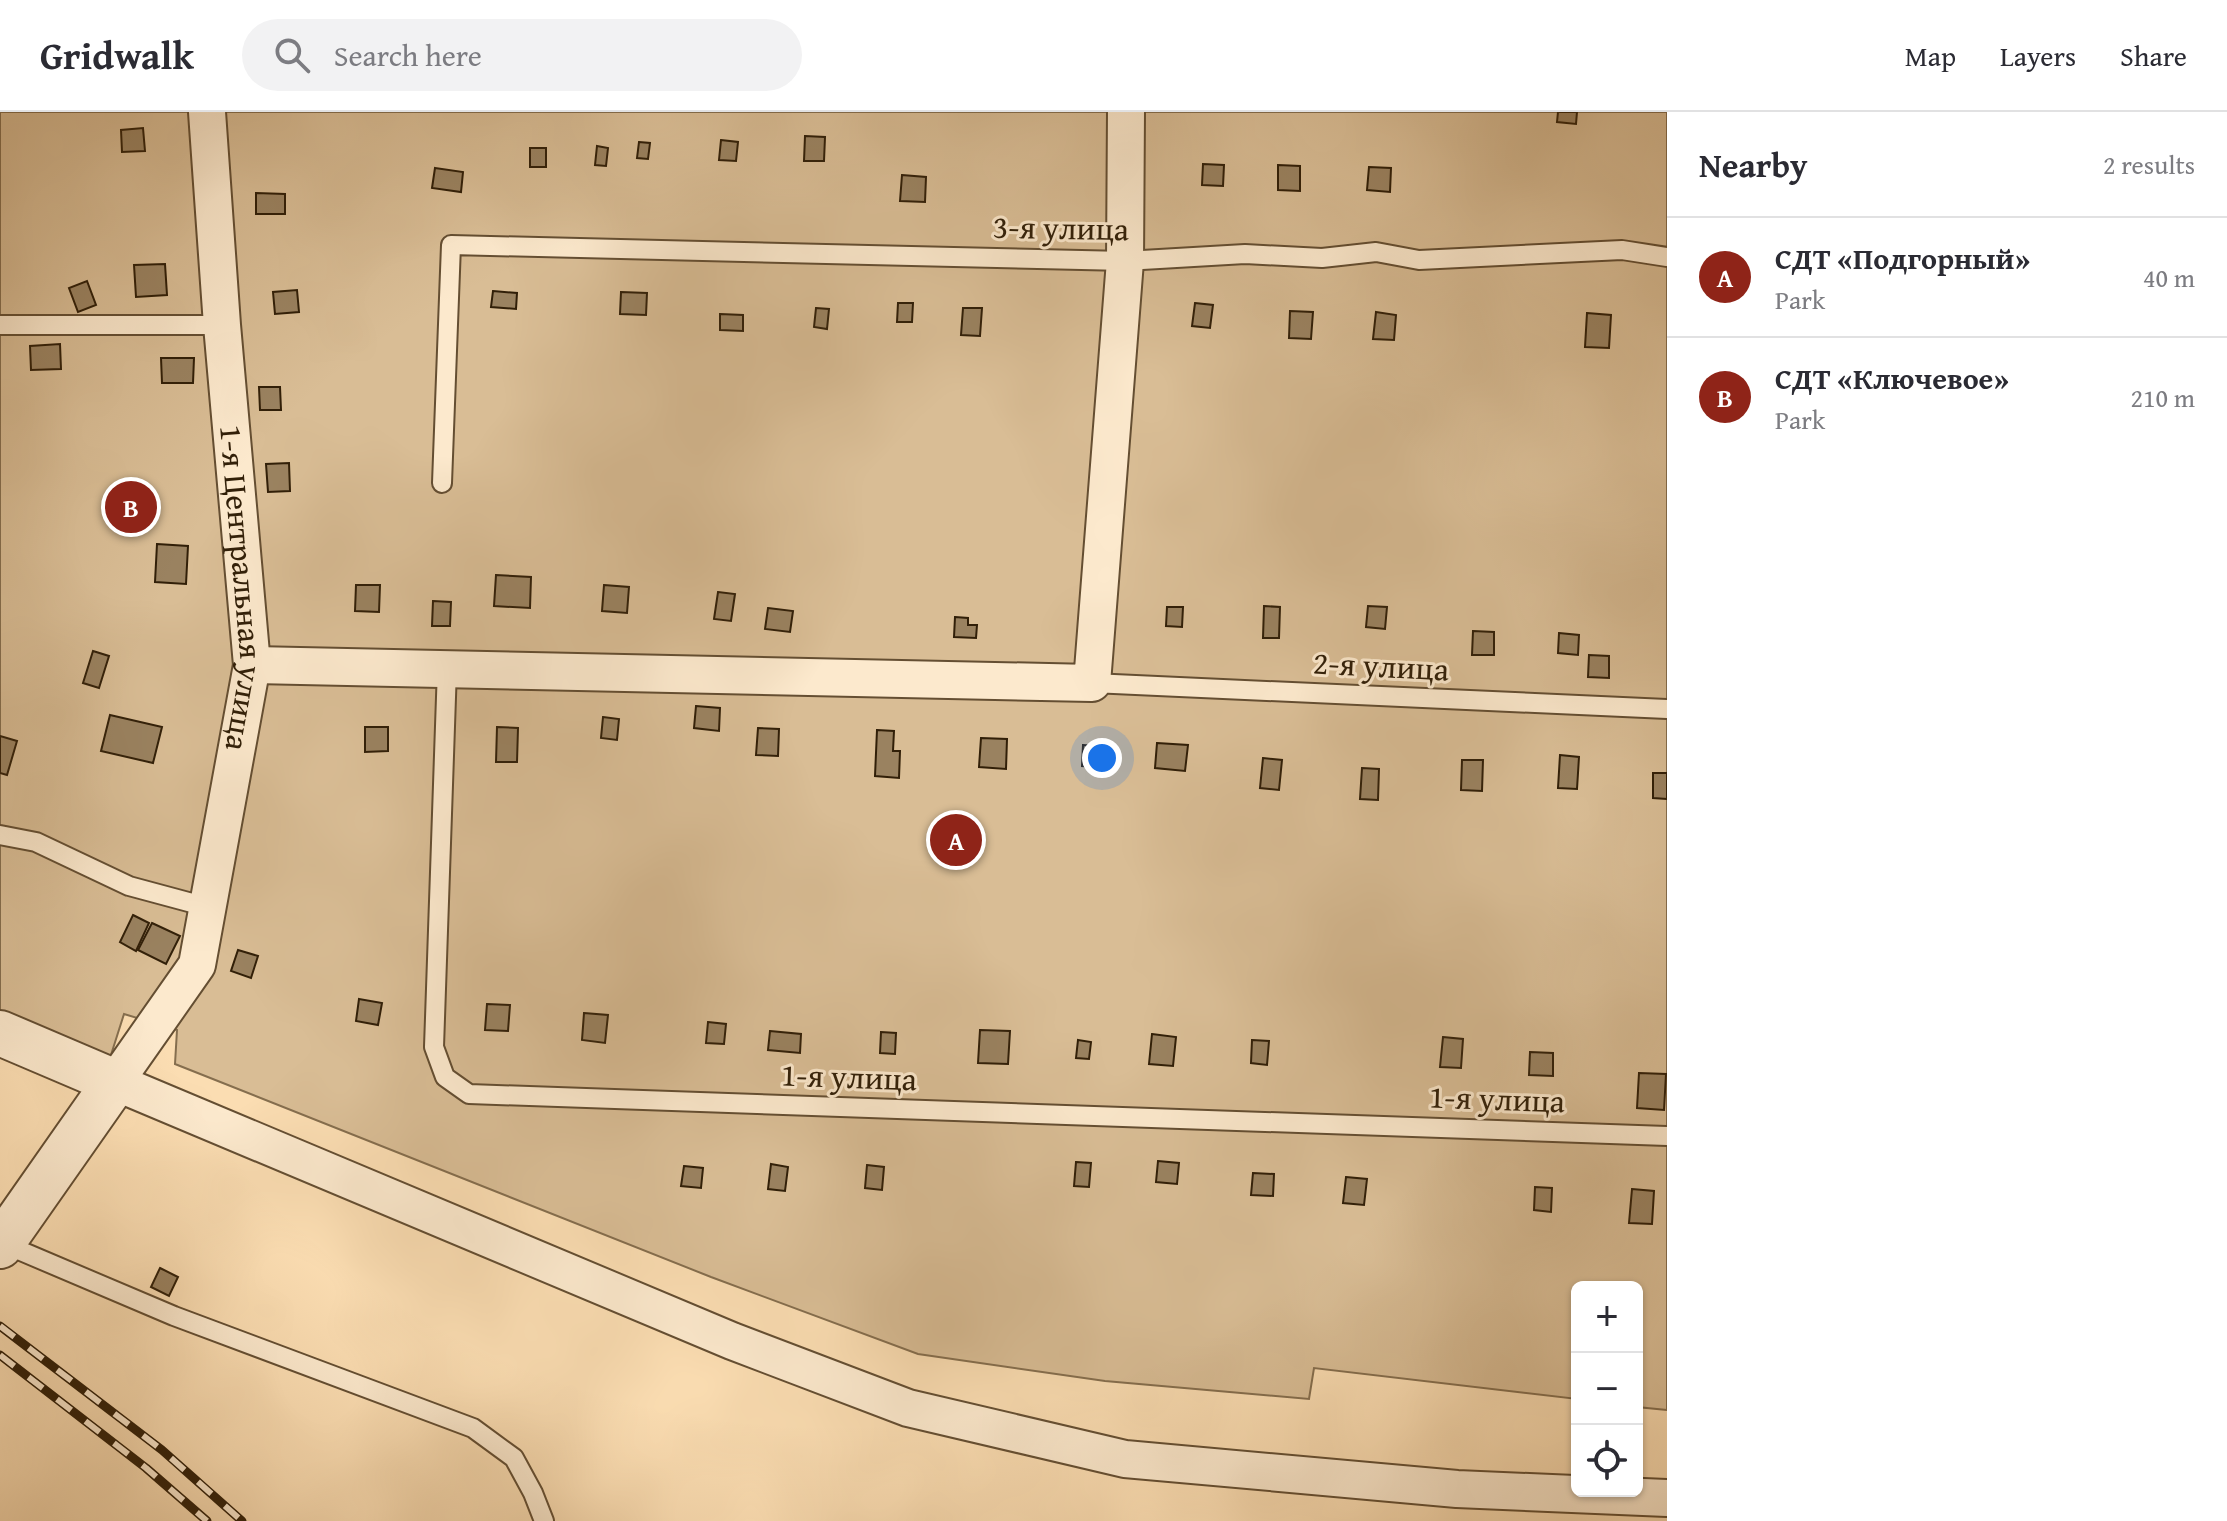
<!DOCTYPE html>
<html lang="en">
<head>
<meta charset="utf-8">
<style>
  body { margin:0; font-family:"Gentium Book Plus",serif; background:#f2f2f3; color:#2b2b33 }
  .controls { position:absolute; right:24px; bottom:24px; display:grid; overflow:hidden; border-radius:12px; box-shadow:0 2px 6px #0004 }
  .controls button { width:72px; height:72px; display:grid; place-items:center; padding:0; border:0; border-bottom:2px solid #e1e1e2; background:#fff; color:#2b2b33; font:40px sans-serif }
  .you { position:absolute; left:1102px; top:646px; width:28px; height:28px; margin:-20px; border:6px solid #fff; border-radius:50%; background:#1a73e8; box-shadow:0 0 0 12px #1a73e833 }
  .badge { display:grid; place-items:center; width:52px; height:52px; border-radius:50%; background:#8f2418; color:#fff; font-size:26px; font-weight:700 }
  .pin { position:absolute; translate:-50% -50%; border:4px solid #fff; box-shadow:0 2px 8px #0006 }
  .list { margin:0; padding:0; list-style:none }
  h2 { display:flex; justify-content:space-between; align-items:center; height:104px; margin:0; padding:0 32px; font-size:34px }
  h2 small { font-size:26px; font-weight:400; color:#7c7c81 }
  .list li { display:grid; grid-template-columns:52px 1fr auto; gap:24px; align-items:center; box-sizing:border-box; height:120px; padding:0 32px; border-top:2px solid #e1e1e2 }
  .list b { display:block; font-size:30px; white-space:nowrap }
  .list p { margin:0; font-size:26px; white-space:nowrap; color:#7c7c81 }
  .list em { font-size:26px; font-style:normal; color:#7c7c81 }
  .icon { flex:none; width:44px; height:44px; fill:none; stroke:currentColor; stroke-width:2; stroke-linecap:round; stroke-linejoin:round }
  .map { position:relative; flex:none; width:1667px; height:1409px; overflow:hidden }
  header { display:flex; align-items:center; gap:48px; box-sizing:border-box; height:112px; padding:0 40px; background:#fff; border-bottom:2px solid #e1e1e2 }
  header strong { font-size:38px }
  nav { display:flex; gap:44px; margin-inline-start:auto; font-size:28px }
  .search { width:560px; height:72px; background:#f2f2f3; display:flex; align-items:center; gap:20px; box-sizing:border-box; padding:0 28px; border-radius:44px; color:#7c7c81; font-size:30px }
  main { display:flex }
  aside { flex:1; background:#fff }
  .map>svg:first-child { display:block }
</style>
</head>
<body>
<header>
<strong>Gridwalk</strong>
<div class="search"><svg class="icon" aria-label="search" viewBox="0 0 24 24"><circle cx="10" cy="10" r="6"/><path d="M15 15l6 6"/></svg>Search here</div>
<nav><a>Map</a><a>Layers</a><a>Share</a></nav>
</header>
<main>
<div class="map">
<svg width="1667" height="1409" viewBox="0 0 1667 1409">
  <rect width="100%" height="100%" fill="#fbddb2"/>
  <filter id="stains"><feTurbulence type="fractalNoise" baseFrequency=".0025" numOctaves="4"/><feColorMatrix values="0 0 0 0 .2 0 0 0 0 .09 0 0 0 0 .02 0 0 0 .5 -.17"/></filter>
  <radialGradient id="worn" r=".72"><stop offset=".6" stop-color="#630" stop-opacity="0"/><stop offset="1" stop-color="#630" stop-opacity=".3"/></radialGradient>
  <!-- green -->
  <path fill="#d9bd95" stroke="#856e4e" stroke-width="2" d="M0 0H1667V1298L1637 1295V1175H1577V1287L1314 1256 1309 1287 1105 1269 918 1242 711 1165 175 952 177 918 124 902 110 946 0 901Z"/>
  <!-- building -->
  <g fill="#9a8260" stroke="#311f08" stroke-width="2">
    <path d="M1558 0H1577L1576 12 1557 10Z"/>
    <path d="M143 16 145 39 122 40 121 18Z"/>
    <path d="M805 24 825 25 824 49H804Z"/>
    <path d="M721 28 738 30 736 49 719 48Z"/>
    <path d="M639 30 650 31 648 47 637 46Z"/>
    <path d="M597 34 608 36 606 54 595 53Z"/>
    <rect x="530" y="36" width="16" height="19"/>
    <path d="M1203 52 1224 53 1223 74 1202 73Z"/>
    <path d="M1278 53 1300 54V79L1278 78Z"/>
    <path d="M1369 55 1391 56 1390 80 1367 78Z"/>
    <path d="M435 56 463 60 461 80 432 76Z"/>
    <path d="M902 63 926 65 925 90 900 89Z"/>
    <path d="M256 81 285 82V102H256Z"/>
    <path d="M165 152 167 183 136 185 134 153Z"/>
    <path d="M87 169 96 193 78 200 69 176Z"/>
    <path d="M297 178 299 200 275 202 273 180Z"/>
    <path d="M493 179 517 181 516 197 491 195Z"/>
    <path d="M621 180 647 181 646 203 620 202Z"/>
    <path d="M898 191H913L912 210H897Z"/>
    <path d="M1195 191 1213 193 1210 216 1192 214Z"/>
    <path d="M816 196 829 197 827 217 814 215Z"/>
    <path d="M963 196H982L980 224 961 223Z"/>
    <path d="M1290 199 1313 200 1311 227 1289 226Z"/>
    <path d="M1376 200 1396 203 1394 228 1373 227Z"/>
    <path d="M1587 201 1611 203 1609 236 1585 235Z"/>
    <path d="M720 202 743 203V219L720 218Z"/>
    <path d="M60 232 61 257 31 258 30 234Z"/>
    <path d="M161 246H194L193 271H162Z"/>
    <path d="M259 275H280L281 298H260Z"/>
    <path d="M289 351 290 379 268 380 266 352Z"/>
    <path d="M157 432 188 434 186 472 155 470Z"/>
    <path d="M496 463 531 465 530 496 494 494Z"/>
    <path d="M356 473H380L379 500 355 499Z"/>
    <path d="M604 473 629 475 627 501 602 499Z"/>
    <path d="M718 480 735 482 731 509 714 507Z"/>
    <path d="M433 489 451 490 450 514H432Z"/>
    <path d="M1264 494 1280 495 1279 526H1263Z"/>
    <path d="M1368 494 1387 495 1385 517 1366 515Z"/>
    <path d="M1167 495H1183L1182 515 1166 514Z"/>
    <path d="M768 496 793 499 790 520 765 517Z"/>
    <path d="M955 505 968 506V513H977L976 526 954 525Z"/>
    <path d="M1473 519 1494 520V543H1472Z"/>
    <path d="M1559 521 1579 523 1578 543 1558 541Z"/>
    <path d="M93 539 109 544 99 576 83 571Z"/>
    <path d="M1589 543 1609 544V566L1588 565Z"/>
    <path d="M696 594 720 596 719 619 694 616Z"/>
    <path d="M110 603 162 615 153 651 101 639Z"/>
    <path d="M603 605 619 607 617 628 601 626Z"/>
    <path d="M365 615H388V639L365 640Z"/>
    <path d="M497 615 518 616 517 650H496Z"/>
    <path d="M758 616 779 617 778 644 756 643Z"/>
    <path d="M877 618 894 619 893 639H900L899 666 875 664Z"/>
    <path d="M0 624 17 629 7 663 0 661Z"/>
    <path d="M981 626 1007 627 1006 657 979 655Z"/>
    <path d="M1157 631 1188 633 1185 659 1155 656Z"/>
    <path d="M1083 633 1108 635 1107 656 1082 654Z"/>
    <path d="M1560 643 1579 645 1577 677 1558 676Z"/>
    <path d="M1263 646 1282 648 1279 678 1260 676Z"/>
    <path d="M1462 648H1483L1482 679 1461 678Z"/>
    <path d="M1362 656 1379 657 1378 688 1360 687Z"/>
    <path d="M1653 661H1667V687L1653 686Z"/>
    <path d="M133 803 149 811 136 839 120 830Z"/>
    <path d="M152 811 180 824 166 852 138 838Z"/>
    <path d="M238 838 258 844 251 866 231 859Z"/>
    <path d="M359 887 382 891 378 913 356 909Z"/>
    <path d="M487 892 510 893 508 919 485 918Z"/>
    <path d="M584 901 608 903 605 931 582 928Z"/>
    <path d="M708 910 726 912 724 932 706 931Z"/>
    <path d="M980 918 1010 919 1008 952 978 951Z"/>
    <path d="M770 919 801 922 800 941 768 938Z"/>
    <path d="M881 920 896 921 895 942 880 941Z"/>
    <path d="M1152 922 1176 925 1173 954 1149 952Z"/>
    <path d="M1443 925 1463 927 1461 956 1440 955Z"/>
    <path d="M1078 928 1091 930 1089 947 1076 946Z"/>
    <path d="M1252 928 1269 929 1267 953 1251 951Z"/>
    <path d="M1530 940 1553 941V964L1529 963Z"/>
    <path d="M1639 961 1666 962 1664 998 1637 996Z"/>
    <path d="M1158 1049 1179 1051 1177 1072 1156 1070Z"/>
    <path d="M1076 1050 1091 1051 1089 1075 1074 1074Z"/>
    <path d="M771 1052 788 1055 785 1079 768 1077Z"/>
    <path d="M867 1053 884 1055 882 1078 865 1076Z"/>
    <path d="M684 1054 703 1056 701 1076 681 1074Z"/>
    <path d="M1253 1061 1274 1062 1273 1084 1251 1083Z"/>
    <path d="M1346 1065 1367 1067 1364 1093 1343 1091Z"/>
    <path d="M1535 1075 1552 1076 1551 1100 1534 1098Z"/>
    <path d="M1632 1077 1654 1079 1652 1112 1629 1111Z"/>
    <path d="M160 1156 178 1165 169 1184 151 1175Z"/>
  </g>
  <g fill="none" stroke-linecap="round" stroke-linejoin="round">
    <defs>
      <g id="service">
        <path d="M0 213H222"/>
        <path d="M442 371 451 133 1125 149 1245 142 1322 146 1376 140 1419 148 1622 138 1667 145"/>
        <path d="M447 556 434 935 445 965 469 982 1667 1024"/>
        <path d="M1092 571 1667 597"/>
        <path d="M0 723 36 730 129 774 207 795"/>
        <path d="M2 1131 174 1204 473 1316 514 1346 533 1381 544 1409"/>
      </g>
      <g id="minor">
        <path id="s1" d="M207 0 222 213 252 553 197 853 115 970 732 1229 908 1296 1125 1347 1457 1377 1667 1386"/>
        <path d="M252 553 1092 571 1125 149 1126 0"/>
      </g>
      <path id="tertiary" d="M0 921 115 970 0 1134"/>
    </defs>
    <!-- service casing -->
    <use href="#service" stroke="#644e32" stroke-width="22"/>
    <!-- minor casing -->
    <use href="#minor" stroke="#644e32" stroke-width="40"/>
    <!-- tertiary casing -->
    <use href="#tertiary" stroke="#644e32" stroke-width="48"/>
    <!-- service -->
    <use href="#service" stroke="#fce9cd" stroke-width="18"/>
    <!-- minor -->
    <use href="#minor" stroke="#fce9cd" stroke-width="36"/>
    <!-- tertiary -->
    <use href="#tertiary" stroke="#fce9cd" stroke-width="44"/>
    <defs>
      <g id="rail">
        <path d="M0 1214 162 1338 242 1409"/>
        <path d="M0 1243 146 1356 207 1409"/>
      </g>
    </defs>
    <!-- rail casing -->
    <use href="#rail" stroke="#311f08" stroke-width="9"/>
    <!-- rail -->
    <use href="#rail" stroke="#fce9cd" stroke-width="6" stroke-dasharray="18" stroke-linecap="butt"/>
  </g>
  <g text-anchor="middle" stroke-width="6" stroke-linejoin="round" paint-order="stroke">
    <!-- street labels -->
    <g font-size="32" fill="#311f08" stroke="#fce9cd">
      <text transform="translate(1061 116) rotate(1)" y="11">3-я улица</text>
      <text dy="11" stroke="none"><textPath href="#s1" startOffset="478">1-я Центральная улица</textPath></text>
      <text transform="translate(1381 554) rotate(3)" y="11">2-я улица</text>
      <text transform="translate(849 965) rotate(2)" y="11">1-я улица</text>
      <text transform="translate(1497 987) rotate(2)" y="11">1-я улица</text>
    </g>
  </g>
  <rect width="100%" height="100%" filter="url(#stains)"/>
  <rect width="100%" height="100%" fill="url(#worn)"/>
</svg>
<div class="controls">
<button>+</button>
<button>−</button>
<button><svg class="icon" aria-label="locate" viewBox="0 0 24 24"><circle cx="12" cy="12" r="6"/><path d="M12 2v4M12 18v4M2 12h4M18 12h4"/></svg></button>
</div>
<div class="you"></div>
<div class="pin badge" style="left:956px;top:728px">A</div>
<div class="pin badge" style="left:131px;top:395px">B</div>
</div>
<aside>
<h2>Nearby<small>2 results</small></h2>
<ul class="list">
<li><span class="badge">A</span><div><b>СДТ «Подгорный»</b><p>Park</p></div><em>40 m</em></li>
<li><span class="badge">B</span><div><b>СДТ «Ключевое»</b><p>Park</p></div><em>210 m</em></li>
</ul>
</aside>
</main>
</body>
</html>
